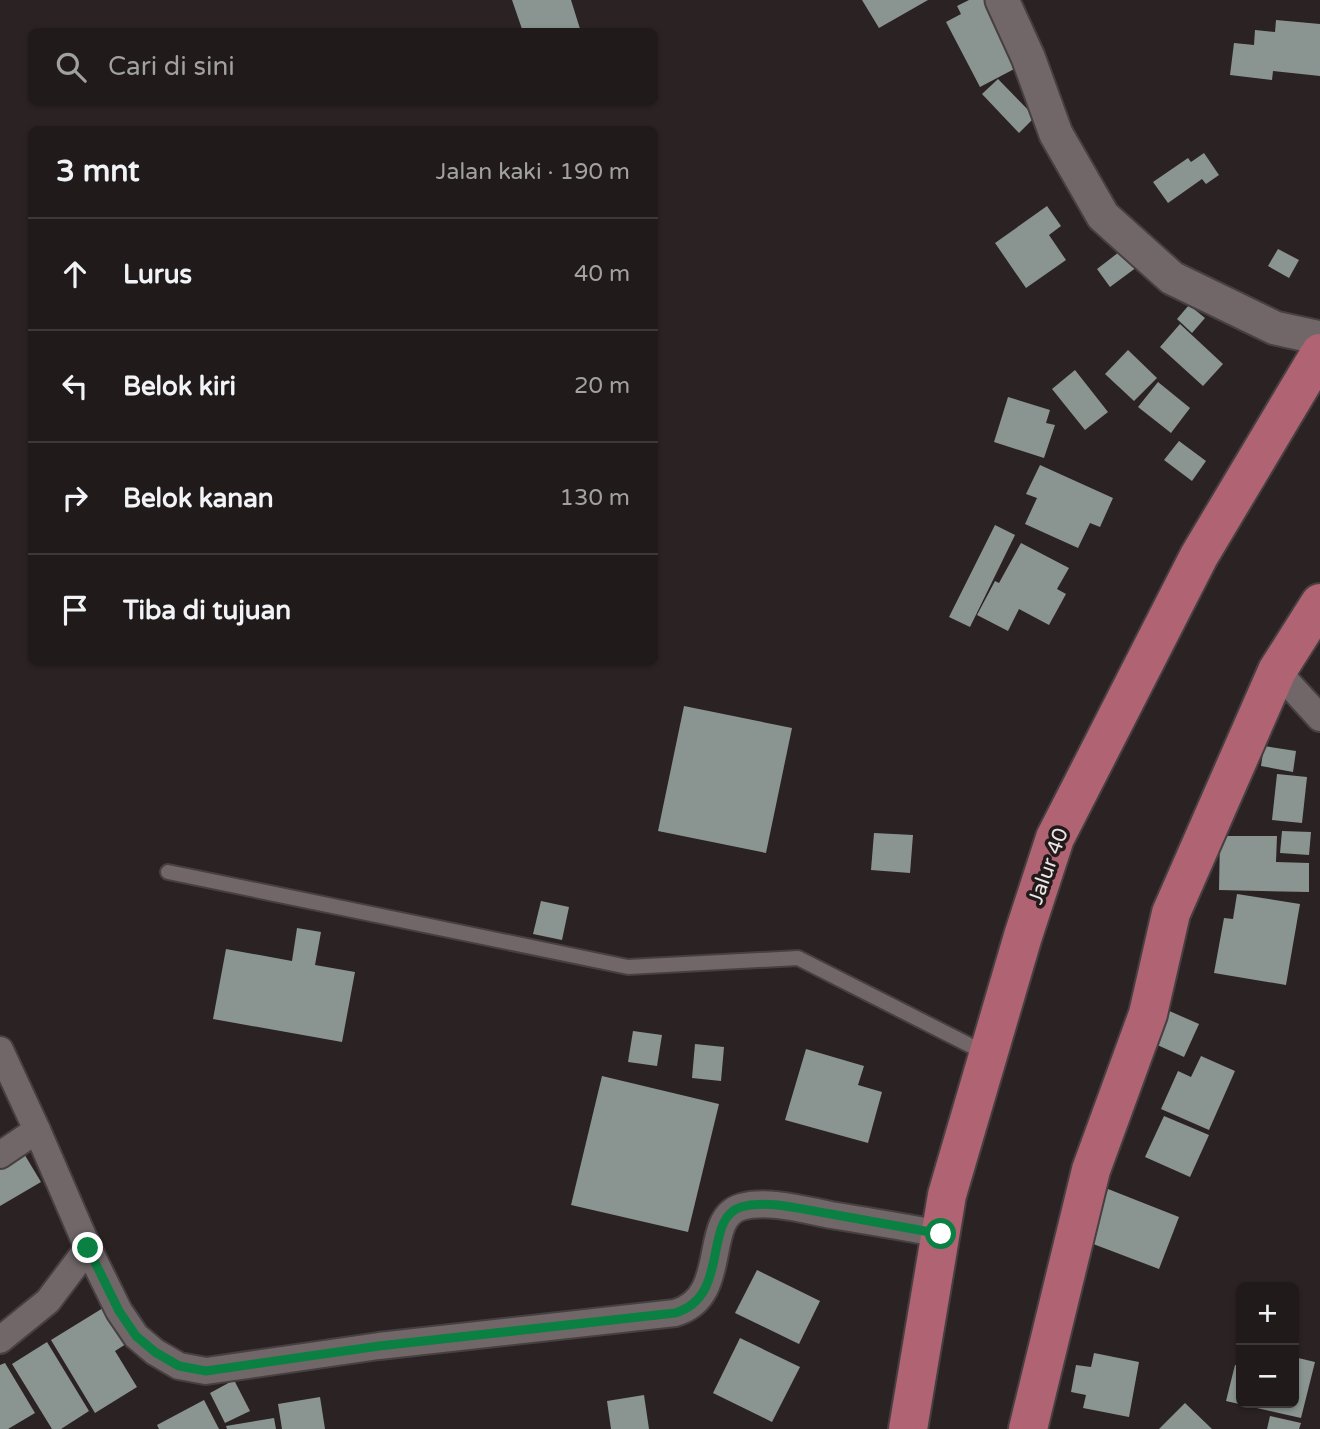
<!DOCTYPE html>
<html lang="id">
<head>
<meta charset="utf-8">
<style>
  body { margin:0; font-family:"Varela Round",sans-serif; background:#282323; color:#f1f3f6 }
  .controls { position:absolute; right:21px; bottom:21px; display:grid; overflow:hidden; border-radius:10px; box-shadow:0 2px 5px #0004 }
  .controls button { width:63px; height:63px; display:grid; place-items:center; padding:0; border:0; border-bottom:2px solid #3d3839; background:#201a1a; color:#f1f3f6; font:35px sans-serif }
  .stop { position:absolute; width:21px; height:21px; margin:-16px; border:5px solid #0b8043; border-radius:50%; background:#fff }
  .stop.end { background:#0b8043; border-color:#fff; box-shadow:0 2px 7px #0008 }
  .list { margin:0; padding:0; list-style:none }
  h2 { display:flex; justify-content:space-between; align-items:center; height:91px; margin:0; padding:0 28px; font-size:30px }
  h2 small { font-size:23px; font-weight:400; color:#a2a1a2 }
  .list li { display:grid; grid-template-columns:46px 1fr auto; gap:21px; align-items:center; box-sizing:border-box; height:112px; padding:0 28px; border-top:2px solid #3d3839 }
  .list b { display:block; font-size:26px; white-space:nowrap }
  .list em { font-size:23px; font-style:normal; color:#a2a1a2 }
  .icon { flex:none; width:38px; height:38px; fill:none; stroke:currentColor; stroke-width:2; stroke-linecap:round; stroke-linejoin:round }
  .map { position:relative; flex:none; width:1320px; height:1429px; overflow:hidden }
  .search { position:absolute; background:#201a1a; box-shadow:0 2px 5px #0004; left:28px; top:28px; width:630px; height:77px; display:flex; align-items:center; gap:18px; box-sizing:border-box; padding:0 24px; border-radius:10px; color:#a2a1a2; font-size:26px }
  .panel { position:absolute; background:#201a1a; box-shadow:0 2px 5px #0004; left:28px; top:126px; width:630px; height:539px; border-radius:10px }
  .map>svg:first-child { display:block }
</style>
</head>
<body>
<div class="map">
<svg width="1320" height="1429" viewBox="0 0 1320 1429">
  <rect width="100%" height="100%" fill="#2b2223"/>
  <!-- building -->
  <g fill="#8a9592">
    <path d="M512 0H571L581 32H523Z"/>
    <path d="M862 0H928L879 28Z"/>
    <path d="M969 0H986L1020 66 980 87 946 22 961 14 957 6Z"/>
    <path d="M1276 20 1320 24V76L1273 71 1272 80 1230 75 1234 43 1254 45 1255 30 1275 32Z"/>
    <path d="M998 79 1035 117 1019 133 982 94Z"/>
    <path d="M1204 153 1219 175 1206 184 1202 179 1168 203 1153 182 1188 158 1191 162Z"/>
    <path d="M1047 206 1061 226 1049 235 1066 260 1026 288 995 243Z"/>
    <path d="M1123 249 1137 267 1110 287 1097 269Z"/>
    <path d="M1278 249 1299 260 1289 278 1268 266Z"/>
    <path d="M1189 305 1205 318 1192 333 1177 319Z"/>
    <path d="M1180 324 1223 364 1203 386 1160 347Z"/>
    <path d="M1128 350 1157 378 1134 401 1105 374Z"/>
    <path d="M1075 370 1108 412 1085 430 1052 389Z"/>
    <path d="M1158 382 1190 408 1171 433 1138 407Z"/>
    <path d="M1008 397 1050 410 1046 423 1055 425 1044 458 994 442Z"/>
    <path d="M1179 441 1206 461 1192 481 1164 460Z"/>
    <path d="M1040 465 1113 498 1100 527 1090 523 1078 548 1025 524 1037 498 1026 494Z"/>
    <path d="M995 525 1015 535 970 627 949 617Z"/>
    <path d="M1021 543 1069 568 1057 589 1066 594 1049 625 1019 609 1008 631 977 615 995 581 999 583Z"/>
    <path d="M684 706 792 728 766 853 658 831Z"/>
    <path d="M1264 746 1296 751 1293 772 1261 766Z"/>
    <path d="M1277 774 1307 777 1302 823 1272 820Z"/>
    <path d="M1282 831 1311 832 1309 855 1280 853Z"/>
    <path d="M874 833 913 835 910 873 871 870Z"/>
    <path d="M1220 836H1277L1276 862 1309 863V892L1219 890Z"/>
    <path d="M1237 894 1300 904 1286 985 1214 973 1224 918 1233 919Z"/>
    <path d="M541 901 569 907 562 940 533 934Z"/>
    <path d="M297 928 321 932 315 965 355 972 342 1042 213 1019 226 949 292 961Z"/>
    <path d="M1158 1006 1199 1024 1184 1057 1144 1039Z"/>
    <path d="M633 1031 662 1035 657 1066 628 1062Z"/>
    <path d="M695 1044 724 1047 721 1081 692 1078Z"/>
    <path d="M806 1049 864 1066 858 1085 882 1092 868 1143 785 1120Z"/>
    <path d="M1201 1056 1235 1071 1209 1130 1161 1109 1178 1071 1191 1077Z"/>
    <path d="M602 1076 719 1104 688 1232 571 1205Z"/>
    <path d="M1164 1116 1209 1135 1190 1177 1145 1157Z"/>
    <path d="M23 1152 41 1182 0 1206V1166Z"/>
    <path d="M1108 1189 1179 1217 1159 1269 1088 1242Z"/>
    <path d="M757 1270 820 1301 799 1344 735 1313Z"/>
    <path d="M103 1308 126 1344 115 1351 137 1387 95 1413 51 1340Z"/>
    <path d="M740 1338 800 1367 772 1422 713 1393Z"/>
    <path d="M47 1342 89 1411 61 1429H52L12 1364Z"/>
    <path d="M1094 1353 1139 1362 1129 1417 1083 1408 1086 1395 1071 1392 1076 1365 1091 1367Z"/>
    <path d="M1294 1357 1315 1362 1301 1418 1226 1401 1235 1365 1241 1366V1403H1294Z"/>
    <path d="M5 1363 35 1413 8 1429H0V1365Z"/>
    <path d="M234 1380 250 1411 225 1423 210 1393Z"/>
    <path d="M644 1395 649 1429H611L607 1401Z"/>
    <path d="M320 1397 325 1429H282L278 1404Z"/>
    <path d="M204 1400 219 1429H159L157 1425Z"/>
    <path d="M1185 1403 1212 1429H1159Z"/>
    <path d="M1270 1416 1301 1423 1299 1429H1267Z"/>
    <path d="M274 1418 276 1429H227L226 1426Z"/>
  </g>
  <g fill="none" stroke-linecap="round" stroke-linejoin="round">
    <defs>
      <path id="service" d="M168 872 628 967 798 958 987 1054"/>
      <g id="minor">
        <path d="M1277 671 1320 718"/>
        <path d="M0 1050 37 1130 88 1248 48 1301 0 1340"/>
        <path d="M0 1155 37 1130"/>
        <path d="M88 1248 119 1311 136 1336 155 1352 179 1366 206 1371 379 1346 675 1313C731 1297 701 1219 741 1207 767 1199 805 1210 831 1215 868 1221 904 1227 941 1234"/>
      </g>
      <path id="tertiary" d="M1002 0 1028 57 1056 134 1103 216 1172 278 1275 328 1320 338"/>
      <g id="trunk">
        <path d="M908 1429 947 1195 1023 936 1055 838 1199 556 1320 353"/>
        <path d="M1028 1429 1091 1170 1148 1014 1171 913 1277 671 1320 603"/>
      </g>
    </defs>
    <!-- service casing -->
    <use href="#service" stroke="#473f41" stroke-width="18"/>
    <!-- minor casing -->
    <use href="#minor" stroke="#473f41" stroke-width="30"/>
    <!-- tertiary casing -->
    <use href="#tertiary" stroke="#473f41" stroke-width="37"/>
    <!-- trunk casing -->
    <use href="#trunk" stroke="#473f41" stroke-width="42"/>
    <!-- service -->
    <use href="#service" stroke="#716768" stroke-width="14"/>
    <!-- minor -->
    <use href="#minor" stroke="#716768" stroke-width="26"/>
    <!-- tertiary -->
    <use href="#tertiary" stroke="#716768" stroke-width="33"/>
    <!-- trunk -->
    <use href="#trunk" stroke="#b06372" stroke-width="38"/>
  </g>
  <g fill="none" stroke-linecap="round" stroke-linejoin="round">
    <!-- route -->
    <path stroke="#0b8043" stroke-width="9" d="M88 1248 119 1311 136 1336 155 1352 179 1366 206 1371 379 1346 675 1313C731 1297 702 1219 741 1207 767 1199 804 1210 831 1214 868 1221 904 1227 941 1234"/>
  </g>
  <g text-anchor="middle" stroke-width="7" stroke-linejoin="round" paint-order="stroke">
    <!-- street labels -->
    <g font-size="21" fill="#ebe5e6" stroke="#21191a">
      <text transform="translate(1048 866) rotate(-70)" y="7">Jalur 40</text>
    </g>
  </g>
</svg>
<div class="controls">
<button>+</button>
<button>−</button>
</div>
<div class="stop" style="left:941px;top:1234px"></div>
<div class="stop end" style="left:88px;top:1248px"></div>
<div class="search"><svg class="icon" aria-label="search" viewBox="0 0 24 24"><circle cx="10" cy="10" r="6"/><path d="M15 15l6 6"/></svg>Cari di sini</div>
<section class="panel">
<h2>3 mnt<small>Jalan kaki · 190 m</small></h2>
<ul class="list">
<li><svg class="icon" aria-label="ahead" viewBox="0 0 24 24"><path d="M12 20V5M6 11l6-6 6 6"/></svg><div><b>Lurus</b></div><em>40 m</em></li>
<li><svg class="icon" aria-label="left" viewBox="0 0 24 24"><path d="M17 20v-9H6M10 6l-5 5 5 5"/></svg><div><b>Belok kiri</b></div><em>20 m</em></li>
<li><svg class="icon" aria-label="right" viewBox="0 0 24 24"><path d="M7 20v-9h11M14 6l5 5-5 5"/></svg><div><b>Belok kanan</b></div><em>130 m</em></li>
<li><svg class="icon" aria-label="arrive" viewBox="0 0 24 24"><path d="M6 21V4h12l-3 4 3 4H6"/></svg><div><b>Tiba di tujuan</b></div></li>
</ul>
</section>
</div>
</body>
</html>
